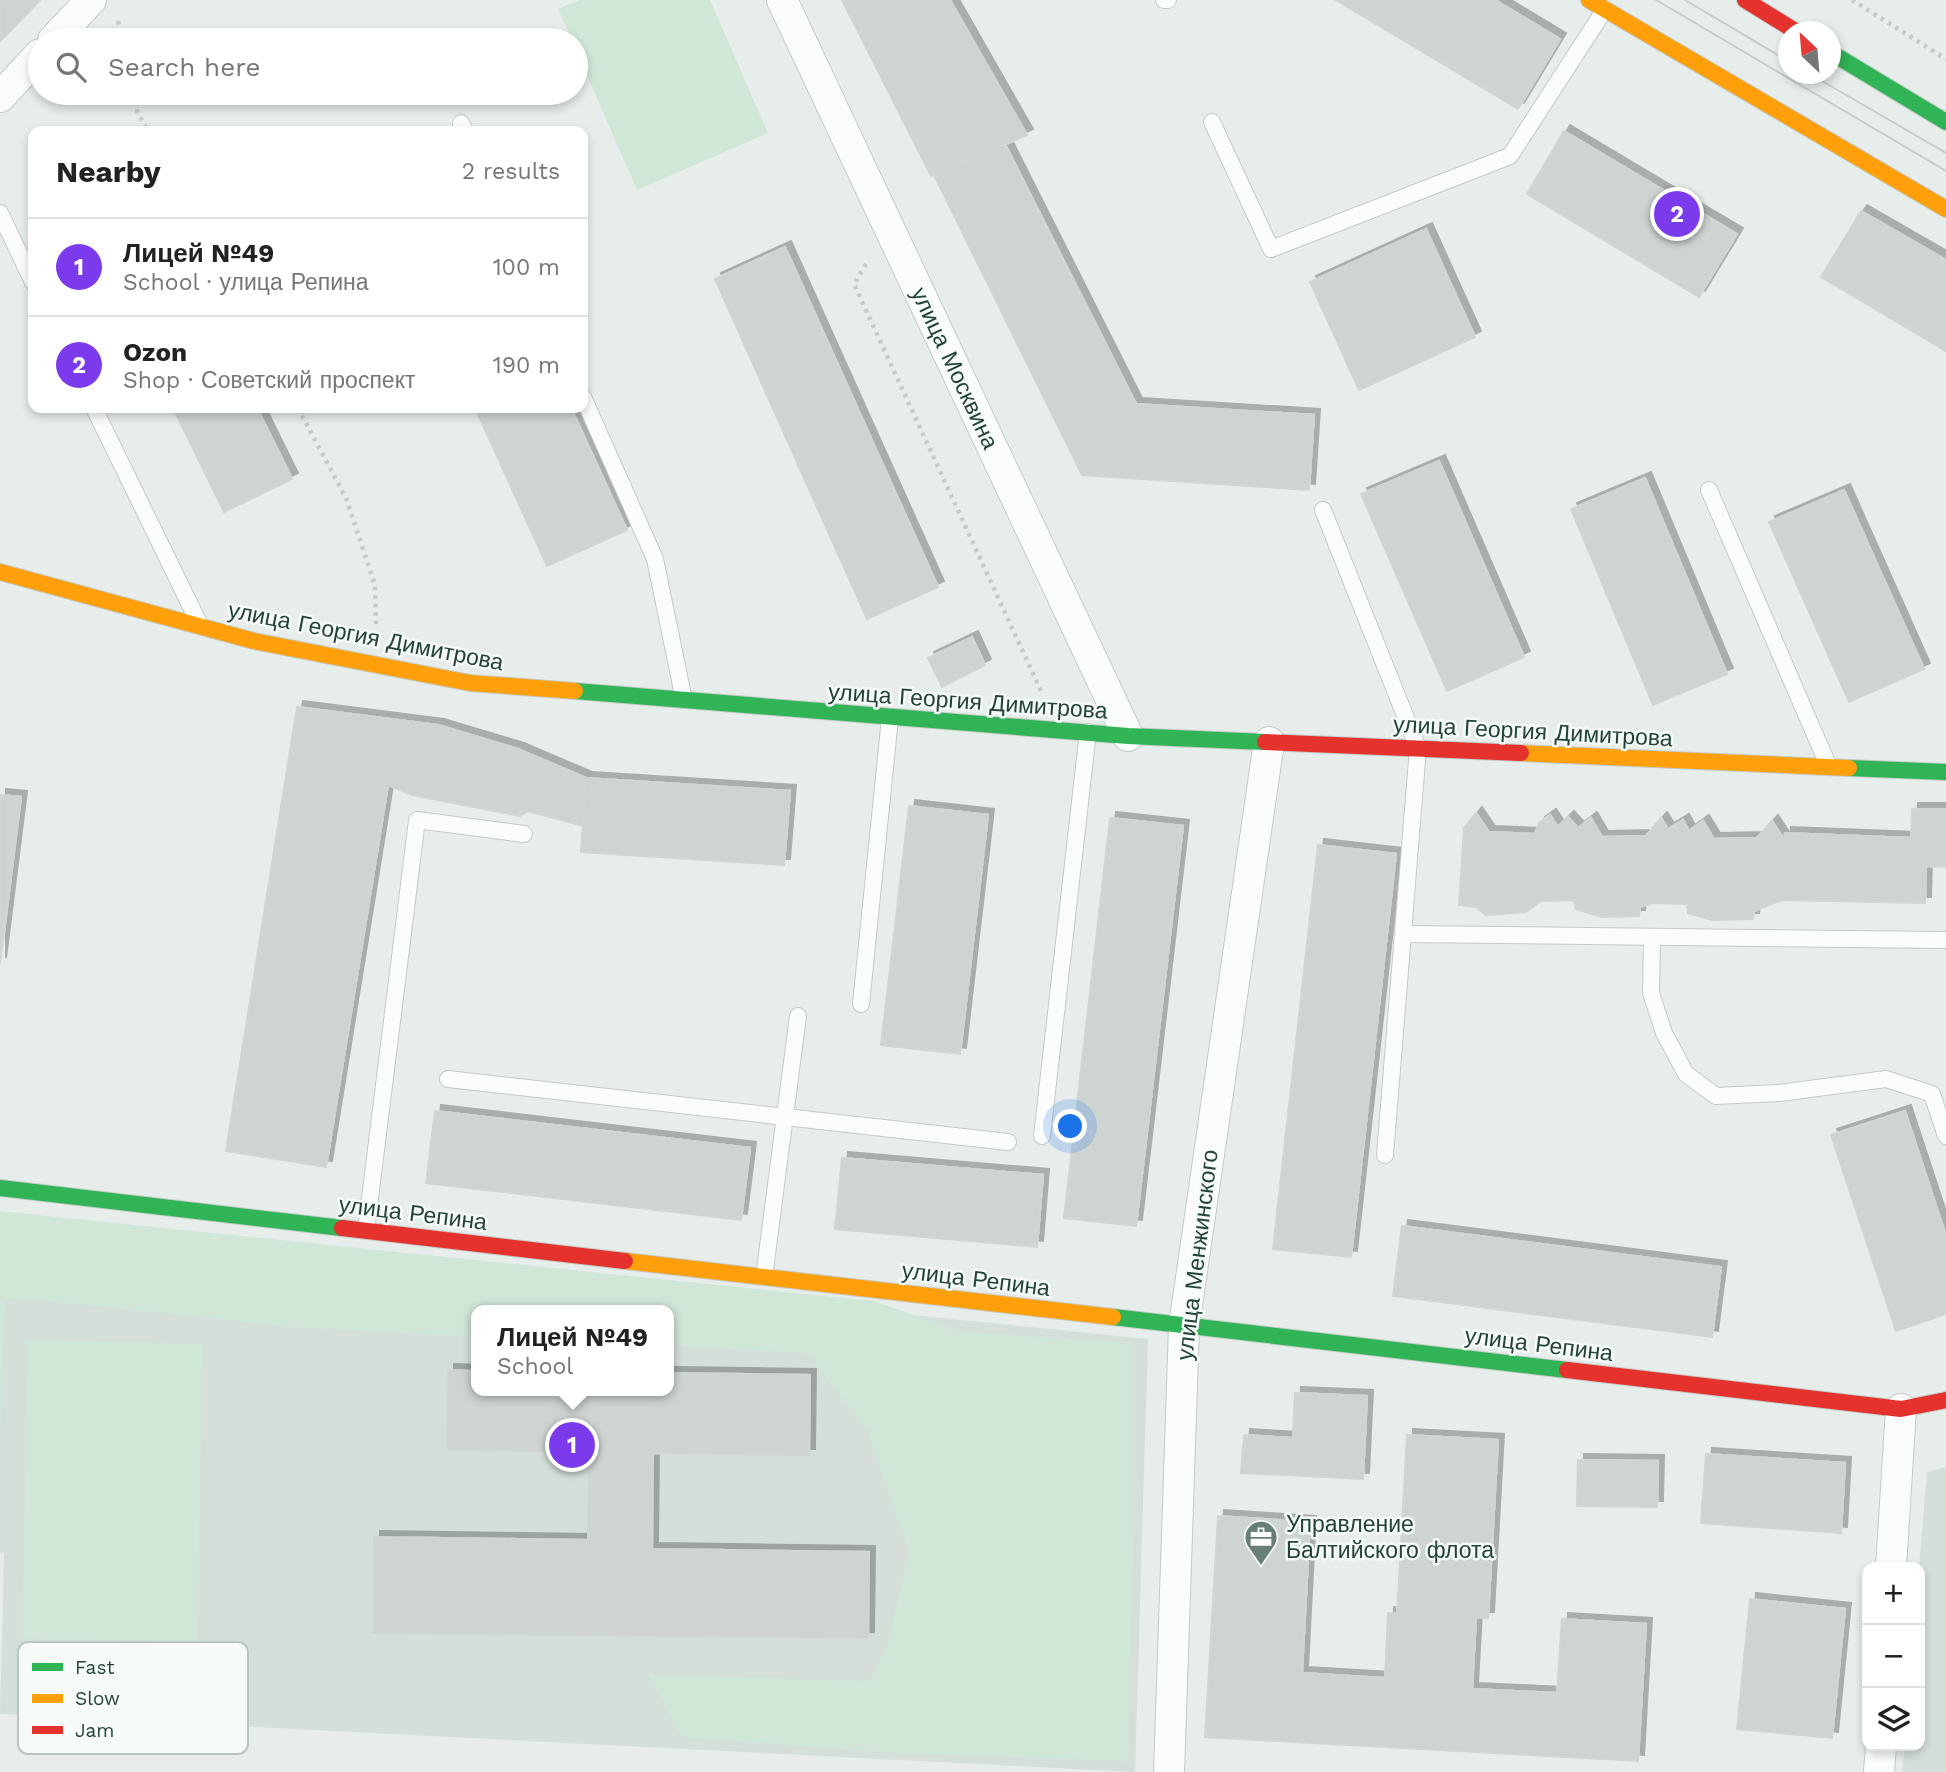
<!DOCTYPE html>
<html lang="en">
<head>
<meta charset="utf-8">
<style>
  body { margin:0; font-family:"Work Sans",sans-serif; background:#f2f2f2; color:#222 }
  .controls { position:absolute; right:21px; bottom:21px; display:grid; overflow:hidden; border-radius:14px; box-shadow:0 4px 10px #0003 }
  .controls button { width:63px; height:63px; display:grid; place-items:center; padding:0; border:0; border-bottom:2px solid #e0e0e0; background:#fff; color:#222; font:35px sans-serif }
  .compass { position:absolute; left:1778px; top:21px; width:63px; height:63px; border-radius:50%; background:#fff; box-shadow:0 4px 10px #0003; rotate:334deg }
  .you { position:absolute; left:1071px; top:1127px; width:24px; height:24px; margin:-18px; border:5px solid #fff; border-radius:50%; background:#1a73e8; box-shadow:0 0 0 10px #1a73e833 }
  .badge { display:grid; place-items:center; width:46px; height:46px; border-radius:50%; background:#7c3aed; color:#fff; font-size:23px; font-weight:700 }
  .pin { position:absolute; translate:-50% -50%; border:4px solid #fff; box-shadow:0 2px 7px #0006 }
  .popup { position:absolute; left:471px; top:1305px; width:203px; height:91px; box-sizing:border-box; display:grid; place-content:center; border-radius:14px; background:#fff; filter:drop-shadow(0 2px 5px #0005); font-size:23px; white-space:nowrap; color:#767676 }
  .popup b { font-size:26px; color:#222 }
  .popup::after { content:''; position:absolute; left:50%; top:100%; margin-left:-14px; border:14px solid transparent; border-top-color:#fff }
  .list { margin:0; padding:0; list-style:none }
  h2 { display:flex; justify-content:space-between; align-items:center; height:91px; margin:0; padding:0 28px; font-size:30px }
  h2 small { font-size:23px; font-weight:400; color:#767676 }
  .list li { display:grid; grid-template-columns:46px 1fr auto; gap:21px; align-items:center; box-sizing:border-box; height:98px; padding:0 28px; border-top:2px solid #e0e0e0 }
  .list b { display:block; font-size:26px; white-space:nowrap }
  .list p { margin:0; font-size:23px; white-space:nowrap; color:#767676 }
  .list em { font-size:23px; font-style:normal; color:#767676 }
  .icon { flex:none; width:38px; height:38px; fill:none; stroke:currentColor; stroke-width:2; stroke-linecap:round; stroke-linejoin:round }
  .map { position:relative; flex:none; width:1946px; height:1772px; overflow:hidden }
  .search { position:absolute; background:#fff; box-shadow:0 4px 10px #0003; left:28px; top:28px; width:560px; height:77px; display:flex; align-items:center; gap:18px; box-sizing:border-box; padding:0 24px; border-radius:38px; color:#767676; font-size:26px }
  .panel { position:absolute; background:#fff; box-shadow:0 4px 10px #0003; left:28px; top:126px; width:560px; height:287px; border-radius:14px }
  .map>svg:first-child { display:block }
</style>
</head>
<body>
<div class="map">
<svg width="1946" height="1772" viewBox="0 0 1946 1772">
  <defs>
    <filter id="shadow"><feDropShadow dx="6" dy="-6" stdDeviation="0" flood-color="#0004"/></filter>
  </defs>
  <rect width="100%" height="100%" fill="#e7edea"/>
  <!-- built -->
  <g fill="#d5dfda" fill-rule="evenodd">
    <path d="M0 1222 1148 1339 1135 1772 0 1714 4 1553 0 1552ZM476 1310H668V1391H476Z"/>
    <path d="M1946 1467V1772H1902L1905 1746H1920L1919 1567 1927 1472Z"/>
  </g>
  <!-- green -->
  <g fill="#d0e6d7">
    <path d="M580 0H710L768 133 637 190 576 50V40H572L558 9Z"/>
    <path d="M0 1211 873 1301 963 1332 1134 1343V1514L1128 1761 896 1753 681 1737 649 1675 870 1681 887 1647 909 1552 867 1430 807 1353 668 1346V1310H476V1337L291 1327 40 1300 0 1298Z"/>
    <path d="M0 1302H5L0 1438Z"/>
    <path d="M28 1340 203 1344 197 1641 22 1639Z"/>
  </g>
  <!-- building -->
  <g fill="#ced4d2" stroke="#d0d6d3" stroke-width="2" filter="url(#shadow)">
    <path d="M0 0H40L0 41Z"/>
    <path d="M842 0H950L1027 135 931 176Z"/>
    <path d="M1336 0H1495L1560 39 1518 109Z"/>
    <path d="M1564 131 1737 234 1699 297 1527 194Z"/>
    <path d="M1005 144 1136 404 1314 415 1309 490 1082 475 934 175Z"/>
    <path d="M1861 211 1946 260V351L1821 277Z"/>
    <path d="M1426 229 1475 337 1359 390 1310 282Z"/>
    <path d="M785 247 938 587 867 619 715 279Z"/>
    <path d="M173 408H257L292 479 224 512Z"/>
    <path d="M475 408H571L627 530 547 566Z"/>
    <path d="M1439 461 1524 657 1447 691 1361 494Z"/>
    <path d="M1645 478 1727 674 1653 705 1571 509Z"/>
    <path d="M1844 490 1924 669 1849 702 1769 522Z"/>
    <path d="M972 637 985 665 942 687 928 658Z"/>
    <path d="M297 707 438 725 518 749 586 778 583 826 528 811 520 816 412 795 388 785 326 1167 226 1151Z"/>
    <path d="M586 778 790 791 784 865 581 852Z"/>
    <path d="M0 795 21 797 0 964Z"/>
    <path d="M909 806 988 815 960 1054 881 1045Z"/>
    <path d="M1912 809H1946V867L1926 866 1925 903 1782 900 1785 833 1911 838Z"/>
    <path d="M1476 813 1489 832 1535 834 1539 823 1550 815 1558 827 1568 817 1578 828 1591 818 1602 837 1646 836 1661 818 1668 829 1683 820 1689 831 1703 821 1714 839 1757 838 1772 821 1785 841 1782 900 1754 911 1753 919 1712 920 1688 913 1687 904 1653 903 1640 907 1639 916 1601 917 1576 909 1574 900 1541 901 1526 912 1486 915 1476 907 1459 905 1464 828Z"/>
    <path d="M1110 818 1183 826 1136 1226 1064 1218Z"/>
    <path d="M1318 845 1396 854 1351 1257 1273 1249Z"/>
    <path d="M435 1111 750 1148 741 1220 426 1183Z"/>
    <path d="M1905 1111 1946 1236V1314L1896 1331 1831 1135Z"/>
    <path d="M842 1158 1043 1175 1037 1247 835 1229Z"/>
    <path d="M1402 1226 1721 1267 1712 1337 1393 1296Z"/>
    <path d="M448 1370 476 1371V1391H668V1373L810 1375 809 1455 653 1453 652 1549 869 1552 868 1638 373 1633 374 1537 588 1540 589 1451 447 1450Z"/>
    <path d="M1295 1393 1367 1396 1363 1479 1241 1473 1244 1435 1293 1438Z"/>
    <path d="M1407 1435 1498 1440 1488 1618H1476L1472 1689 1557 1693 1562 1619 1646 1624 1638 1761 1205 1737 1218 1516 1310 1522 1302 1673 1385 1678 1388 1613 1397 1614Z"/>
    <path d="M1706 1454 1845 1463 1841 1533 1701 1523Z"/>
    <path d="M1578 1460 1658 1461 1657 1507 1577 1506Z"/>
    <path d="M1750 1599 1845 1609 1832 1738 1737 1729Z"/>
  </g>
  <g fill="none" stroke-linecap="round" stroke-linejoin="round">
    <defs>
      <g id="lane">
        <path d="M1164 0H1168"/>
        <path d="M1212 122 1271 249 1510 156 1605 9"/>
        <path d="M461 123 465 131"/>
        <path d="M0 213 33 282"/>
        <path d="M583 397 655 559 684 700"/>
        <path d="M94 408 198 621"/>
        <path d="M1709 490 1829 767"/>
        <path d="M1323 510 1418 748 1385 1155"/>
        <path d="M1403 934 1946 940"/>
        <path d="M1652 938 1651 993 1664 1033 1686 1074 1716 1096 1779 1093 1886 1079 1932 1094 1946 1136"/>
        <path d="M861 1004 890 718"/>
        <path d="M448 1079 1008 1142"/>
        <path d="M1042 1136 1088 732"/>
        <path d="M366 1230 417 820 524 834"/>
        <path d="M764 1277 798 1016"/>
      </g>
      <g id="street">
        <path d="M782 0 1128 736"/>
        <path d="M53 40 91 0"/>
        <path d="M0 97 40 54"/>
        <path d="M1891 1567 1901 1409"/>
        <path d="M1169 1772 1184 1326 1269 742"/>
        <path d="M1879 1772 1881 1746"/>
      </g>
      <g id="fast">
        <path d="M1830 52 1946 122"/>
        <path d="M575 691 1128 736 1265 742"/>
        <path d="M1849 768 1946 772"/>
        <path d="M0 1188 342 1228"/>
        <path d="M1113 1317 1567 1370"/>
      </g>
      <g id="slow">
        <path d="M1589 0 1946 209"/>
        <path d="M0 572 254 641 470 683 575 691"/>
        <path d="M1521 753 1849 768"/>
        <path d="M625 1261 1113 1317"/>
      </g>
      <g id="jam">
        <path d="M1745 0 1797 32"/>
        <path d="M1265 742 1521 753"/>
        <path d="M342 1228 625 1261"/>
        <path d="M1567 1370 1901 1409 1946 1400"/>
      </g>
    </defs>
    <!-- lane casing -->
    <use href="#lane" stroke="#c4cac8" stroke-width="18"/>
    <!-- street casing -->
    <use href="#street" stroke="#c4cac8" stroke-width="32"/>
    <!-- fast casing -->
    <use href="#fast" stroke="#c3cbc8" stroke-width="18"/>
    <!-- slow casing -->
    <use href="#slow" stroke="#c3cbc8" stroke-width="18"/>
    <!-- jam casing -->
    <use href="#jam" stroke="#c3cbc8" stroke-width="18"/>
    <!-- path -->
    <g stroke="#c2ccca" stroke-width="4.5" stroke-dasharray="3.5 5" stroke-linecap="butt">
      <path d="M1852 0 1946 59"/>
      <path d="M118 21 122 40"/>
      <path d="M133 93 137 111 148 131"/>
      <path d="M866 264 854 284 1041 691"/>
      <path d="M298 408 346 498 375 585 376 624"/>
    </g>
    <!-- lane -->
    <use href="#lane" stroke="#fbfcfc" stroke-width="16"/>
    <!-- street -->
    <use href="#street" stroke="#fbfcfc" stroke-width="30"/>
    <!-- fast -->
    <use href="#fast" stroke="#30b455" stroke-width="16"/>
    <!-- slow -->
    <use href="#slow" stroke="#ff9f0a" stroke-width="16"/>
    <!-- jam -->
    <use href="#jam" stroke="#e5322d" stroke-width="16"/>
    <!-- tram -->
    <g stroke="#c8cdcb" stroke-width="2">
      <path d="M1656 0 1946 171"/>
      <path d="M1685 0 1788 61"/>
      <path d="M1810 74 1946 153"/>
    </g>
  </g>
  <!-- icons -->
  <defs>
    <symbol id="office-pin" viewBox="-11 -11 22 30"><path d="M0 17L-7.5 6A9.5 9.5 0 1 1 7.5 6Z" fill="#687e78" stroke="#f6fbf9"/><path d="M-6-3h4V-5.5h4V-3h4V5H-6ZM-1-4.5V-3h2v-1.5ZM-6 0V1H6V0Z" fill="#fff"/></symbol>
  </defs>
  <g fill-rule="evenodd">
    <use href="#office-pin" x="1242" y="1518" width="38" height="52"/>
  </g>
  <g text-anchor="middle" stroke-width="5" stroke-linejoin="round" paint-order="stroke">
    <!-- street labels -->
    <g font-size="23" fill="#23433b" stroke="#f6fbf9">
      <text transform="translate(955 368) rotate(65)" y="8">улица Москвина</text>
      <text transform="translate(366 636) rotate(11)" y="8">улица Георгия Димитрова</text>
      <text transform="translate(968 701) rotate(4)" y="8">улица Георгия Димитрова</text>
      <text transform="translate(1533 731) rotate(3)" y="8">улица Георгия Димитрова</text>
      <text transform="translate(413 1213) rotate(7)" y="8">улица Репина</text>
      <text transform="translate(1197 1255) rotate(-83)" y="8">улица Менжинского</text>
      <text transform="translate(976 1279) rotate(7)" y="8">улица Репина</text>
      <text transform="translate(1539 1344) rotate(7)" y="8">улица Репина</text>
    </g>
    <!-- poi labels -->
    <g font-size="23" fill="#23433b" stroke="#f6fbf9" text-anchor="start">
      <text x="1286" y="1532">Управление<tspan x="1286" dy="26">Балтийского флота</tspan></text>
    </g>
  </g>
  <!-- legend -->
  <rect x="18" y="1642" width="230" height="112" rx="10" fill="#f6fbf9" stroke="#b7c4c0" stroke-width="2"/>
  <rect x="32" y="1663" width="31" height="8" fill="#30b455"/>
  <rect x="32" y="1694" width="31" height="9" fill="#ff9f0a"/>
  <rect x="32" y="1726" width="31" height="8" fill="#e5322d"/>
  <g font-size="19" fill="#23433b">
    <text x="75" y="1674">Fast</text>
    <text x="75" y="1705">Slow</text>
    <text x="75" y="1737">Jam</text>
  </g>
</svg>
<div class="controls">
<button>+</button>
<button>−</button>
<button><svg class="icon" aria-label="layers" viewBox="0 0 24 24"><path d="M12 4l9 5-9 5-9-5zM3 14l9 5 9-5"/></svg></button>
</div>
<svg class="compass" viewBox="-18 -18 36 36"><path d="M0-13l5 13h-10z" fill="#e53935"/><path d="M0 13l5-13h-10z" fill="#767676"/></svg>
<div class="you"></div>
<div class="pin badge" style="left:572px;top:1445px">1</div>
<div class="popup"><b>Лицей №49</b>School</div>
<div class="pin badge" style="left:1677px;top:214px">2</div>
<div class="search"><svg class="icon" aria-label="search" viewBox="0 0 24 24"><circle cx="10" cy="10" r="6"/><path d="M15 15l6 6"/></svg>Search here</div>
<section class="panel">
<h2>Nearby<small>2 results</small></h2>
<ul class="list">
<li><span class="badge">1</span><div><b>Лицей №49</b><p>School · улица Репина</p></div><em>100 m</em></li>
<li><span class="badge">2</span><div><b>Ozon</b><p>Shop · Советский проспект</p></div><em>190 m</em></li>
</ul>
</section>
</div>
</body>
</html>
